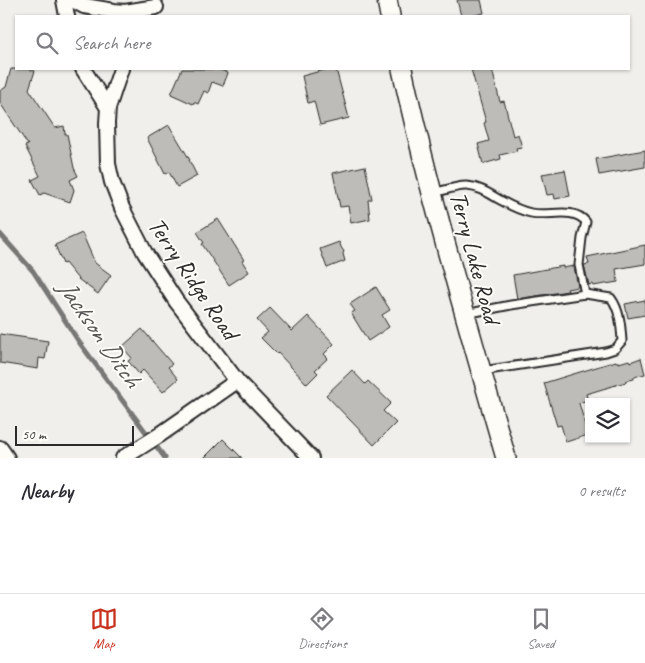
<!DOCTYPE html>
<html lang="en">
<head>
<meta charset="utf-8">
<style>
  body { margin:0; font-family:Caveat,sans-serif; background:#f7f7f7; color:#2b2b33 }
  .controls { position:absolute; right:15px; bottom:15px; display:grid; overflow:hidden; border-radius:0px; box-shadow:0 1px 4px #0004 }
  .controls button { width:45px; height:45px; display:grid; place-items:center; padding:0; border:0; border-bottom:1px solid #e1e1e2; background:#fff; color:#2b2b33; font:25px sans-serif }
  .scale { position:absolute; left:15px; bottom:12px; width:119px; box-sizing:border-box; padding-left:5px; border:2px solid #2b2b2b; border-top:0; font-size:14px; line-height:18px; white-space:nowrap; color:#2b2b2b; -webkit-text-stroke:4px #fdfcf7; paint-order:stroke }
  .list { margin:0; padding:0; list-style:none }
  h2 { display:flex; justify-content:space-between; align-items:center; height:65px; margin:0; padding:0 20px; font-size:21px }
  h2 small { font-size:16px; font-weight:400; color:#7c7c81 }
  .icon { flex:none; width:28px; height:28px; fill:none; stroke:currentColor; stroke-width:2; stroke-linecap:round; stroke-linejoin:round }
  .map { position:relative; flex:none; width:645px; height:458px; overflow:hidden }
  .search { position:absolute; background:#fff; box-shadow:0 1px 4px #0004; left:15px; right:15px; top:15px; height:55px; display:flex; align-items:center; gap:12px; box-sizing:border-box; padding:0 18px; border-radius:0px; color:#7c7c81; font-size:19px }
  .sheet { height:135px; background:#fff }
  nav { display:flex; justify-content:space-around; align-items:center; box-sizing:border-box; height:70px; border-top:1px solid #e1e1e2; background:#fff; font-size:14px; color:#7c7c81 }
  nav a { display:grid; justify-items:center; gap:2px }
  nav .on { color:#c8321e }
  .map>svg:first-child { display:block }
</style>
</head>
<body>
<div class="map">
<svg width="645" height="458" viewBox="0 0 645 458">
  <rect width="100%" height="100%" fill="#f0efeb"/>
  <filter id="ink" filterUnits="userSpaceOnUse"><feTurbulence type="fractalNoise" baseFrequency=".02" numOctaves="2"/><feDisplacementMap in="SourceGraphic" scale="10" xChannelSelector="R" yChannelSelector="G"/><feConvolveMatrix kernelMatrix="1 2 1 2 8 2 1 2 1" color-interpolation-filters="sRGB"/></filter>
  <g filter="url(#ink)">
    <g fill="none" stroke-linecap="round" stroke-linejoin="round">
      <!-- stream -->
      <path stroke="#777775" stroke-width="5" d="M0 234 33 271 79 342 165 458"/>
    </g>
    <!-- building -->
    <g fill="#bdbcb8" stroke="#2b2b2b">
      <path d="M457 0H481L484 13 471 16H461Z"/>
      <path d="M11 69H28L35 71 29 89 55 128 64 126 65 134H67L74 168 78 176 70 180 74 190 70 202 44 193 40 195 32 180 40 176 25 146 28 145 0 103V91L6 87Z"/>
      <path d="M182 69H218L228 73 223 86 212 82 208 93 204 91 198 104 194 102 193 104 171 94Z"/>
      <path d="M328 69H336L349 118 320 125 314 101 308 103 302 76Z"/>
      <path d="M471 69H492L500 102 504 101 513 136 518 134 522 147 516 148 517 151 500 155 501 159 483 164 478 144 489 141 484 123 486 122Z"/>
      <path d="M169 125 190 160H189L197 176 177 187 169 172 165 174 147 138Z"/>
      <path d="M645 150V167L599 175 596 159Z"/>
      <path d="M365 166 372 199 368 200 370 219 351 223 348 206 340 207 333 173Z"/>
      <path d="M565 170 570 196 555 199 554 194 547 195 542 174Z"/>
      <path d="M218 219 244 260 242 261 249 272 229 285 202 244 204 243 197 232Z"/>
      <path d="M82 233 95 263 111 275 98 294 78 279 65 263 63 264 55 245Z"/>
      <path d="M339 242 342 249 344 251 343 254 345 261 327 268 320 249Z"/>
      <path d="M645 245V264L616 269 618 282 593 286 592 284 589 285 584 265 589 264 587 257Z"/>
      <path d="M563 266V268L574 266 578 287 567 289 568 291 517 299 513 275Z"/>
      <path d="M376 287 390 310 382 315 389 327 368 341 351 313 355 311 350 304Z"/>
      <path d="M645 300V315L628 318 625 304Z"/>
      <path d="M270 308 292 331 308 316 334 344 324 354 328 358 315 370 318 373 307 384 278 353 277 354 261 338 268 332 257 320Z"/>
      <path d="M142 329 172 364 168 367 178 379 163 392 143 370 139 374 128 361 132 358 122 347Z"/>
      <path d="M0 334 48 341 45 359 39 358 38 369 0 363Z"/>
      <path d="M641 358 645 374 634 377V379L625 381 626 382 586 394 588 400 579 403 588 435 566 442 561 425 557 426 544 383 616 361V362H619V363L629 360 630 362Z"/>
      <path d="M352 370 365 384 368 381 391 403 383 411 396 423 374 445 326 395Z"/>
      <path d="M223 439 242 458H204Z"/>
    </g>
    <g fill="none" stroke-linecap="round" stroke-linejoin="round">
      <defs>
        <g id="lane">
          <path d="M433 193C442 191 459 185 467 186 481 187 491 195 502 201 511 206 522 211 531 213 549 217 573 206 586 222L582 238 579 265 585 294"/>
          <path d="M465 314 511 305 585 294 611 298C620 310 621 326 622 341L615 349 606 352 482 371"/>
        </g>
        <g id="street">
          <path d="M64 0 67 16"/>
          <path d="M73 0 84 6 114 11 125 12 156 7"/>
          <path d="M83 69 108 108"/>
          <path d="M121 69 108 108 107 123 108 164 112 182 122 208 145 253 176 301 237 381 311 458"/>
          <path d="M0 448 7 458"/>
          <path d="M123 458 158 436 237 381"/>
        </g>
        <g id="secondary">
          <path d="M387 0 390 16"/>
          <path d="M402 69C431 200 469 329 506 458"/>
        </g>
      </defs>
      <!-- lane casing -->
      <use href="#lane" stroke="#2b2b2b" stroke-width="11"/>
      <!-- street casing -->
      <use href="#street" stroke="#2b2b2b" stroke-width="18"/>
      <!-- secondary casing -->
      <use href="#secondary" stroke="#2b2b2b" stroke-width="22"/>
      <!-- lane -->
      <use href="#lane" stroke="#fdfcf7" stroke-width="7"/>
      <!-- street -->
      <use href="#street" stroke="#fdfcf7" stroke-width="14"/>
      <!-- secondary -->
      <use href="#secondary" stroke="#fdfcf7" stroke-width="19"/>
    </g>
  </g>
  <g text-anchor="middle" stroke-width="4" stroke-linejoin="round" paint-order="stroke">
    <!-- street labels -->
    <g font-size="25" fill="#2b2b2b" stroke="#fdfcf7">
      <text transform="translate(476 257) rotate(75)" y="9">Terry Lake Road</text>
      <text transform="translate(194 278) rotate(56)" y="9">Terry Ridge Road</text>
    </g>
    <!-- water labels -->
    <g font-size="26" font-style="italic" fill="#575756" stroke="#fdfcf7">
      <text transform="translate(100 333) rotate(55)" y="9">Jackson Ditch</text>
    </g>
  </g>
</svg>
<div class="controls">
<button><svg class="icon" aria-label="layers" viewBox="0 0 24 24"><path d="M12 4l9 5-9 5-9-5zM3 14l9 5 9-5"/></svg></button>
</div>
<div class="scale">50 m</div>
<div class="search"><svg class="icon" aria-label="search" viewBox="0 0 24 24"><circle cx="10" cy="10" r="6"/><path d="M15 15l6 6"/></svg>Search here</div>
</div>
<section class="sheet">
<h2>Nearby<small>0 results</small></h2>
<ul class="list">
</ul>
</section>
<nav>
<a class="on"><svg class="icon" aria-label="map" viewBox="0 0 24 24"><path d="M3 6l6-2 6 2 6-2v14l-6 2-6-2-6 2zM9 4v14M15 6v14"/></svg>Map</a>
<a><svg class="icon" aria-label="directions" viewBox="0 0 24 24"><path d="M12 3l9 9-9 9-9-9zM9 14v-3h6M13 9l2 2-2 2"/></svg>Directions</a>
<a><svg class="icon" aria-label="saved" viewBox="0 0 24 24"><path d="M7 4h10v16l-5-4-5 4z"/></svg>Saved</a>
</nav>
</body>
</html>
